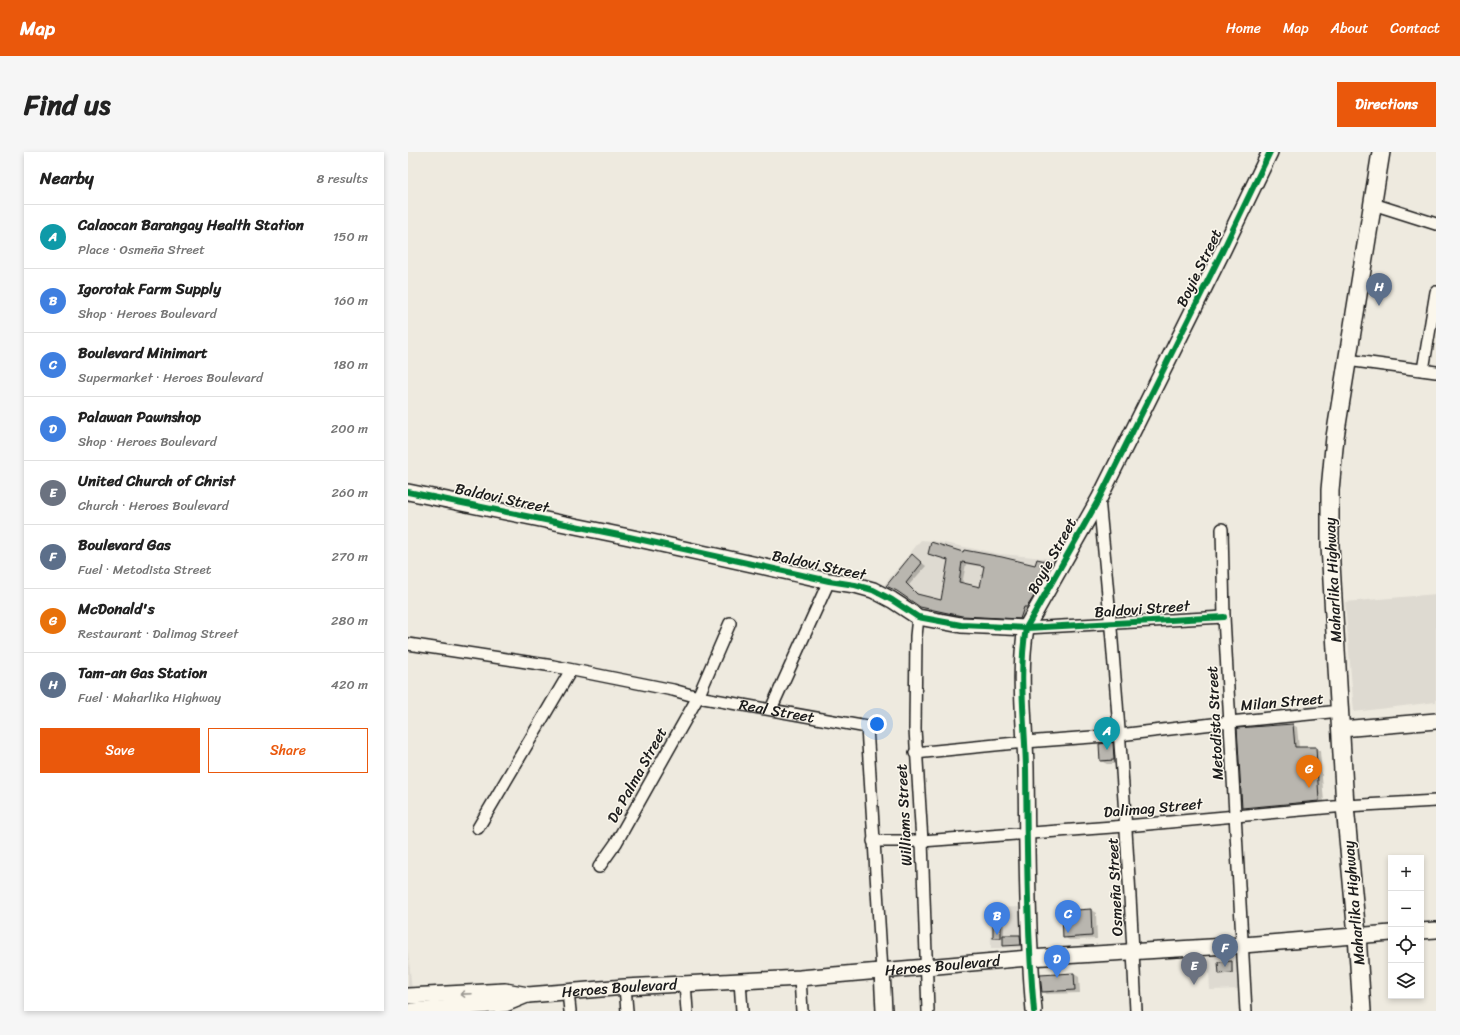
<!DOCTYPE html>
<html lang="en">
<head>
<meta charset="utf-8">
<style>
  body { margin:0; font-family:Sriracha,sans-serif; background:#f6f6f6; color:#222 }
  .controls { position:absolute; right:12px; bottom:12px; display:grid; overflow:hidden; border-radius:0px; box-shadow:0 2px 6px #0003 }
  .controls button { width:36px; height:36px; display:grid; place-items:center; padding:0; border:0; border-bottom:1px solid #e0e0e0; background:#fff; color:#222; font:20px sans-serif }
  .you { position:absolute; left:469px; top:572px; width:14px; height:14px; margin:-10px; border:3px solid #fff; border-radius:50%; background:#1a73e8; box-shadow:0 0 0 6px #1a73e833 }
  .badge { display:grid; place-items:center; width:26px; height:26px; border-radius:50%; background:#ea580c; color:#fff; font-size:13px; font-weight:700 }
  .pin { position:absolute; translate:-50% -33px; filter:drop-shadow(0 1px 2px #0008) }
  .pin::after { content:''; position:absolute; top:21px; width:14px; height:12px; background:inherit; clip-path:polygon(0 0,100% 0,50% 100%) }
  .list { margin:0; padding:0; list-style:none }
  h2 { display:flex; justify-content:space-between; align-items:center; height:52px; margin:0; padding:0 16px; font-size:17px }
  h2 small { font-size:13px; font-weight:400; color:#767676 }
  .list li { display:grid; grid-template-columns:26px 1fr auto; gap:12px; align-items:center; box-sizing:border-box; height:64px; padding:0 16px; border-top:1px solid #e0e0e0 }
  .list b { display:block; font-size:15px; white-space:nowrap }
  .list p { margin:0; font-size:13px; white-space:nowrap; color:#767676 }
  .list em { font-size:13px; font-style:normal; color:#767676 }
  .actions { display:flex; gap:8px; padding:12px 16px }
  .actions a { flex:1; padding:9px 0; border:1px solid #ea580c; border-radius:0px; text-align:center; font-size:14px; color:#ea580c }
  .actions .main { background:#ea580c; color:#fff }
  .icon { flex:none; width:22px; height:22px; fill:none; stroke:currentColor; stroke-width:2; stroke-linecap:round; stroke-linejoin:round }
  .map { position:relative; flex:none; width:1028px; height:859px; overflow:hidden; border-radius:0px }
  header { display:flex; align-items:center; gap:24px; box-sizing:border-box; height:56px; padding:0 20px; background:#ea580c; color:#fff }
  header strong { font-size:19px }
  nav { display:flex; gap:22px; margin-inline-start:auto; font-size:14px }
  .intro { display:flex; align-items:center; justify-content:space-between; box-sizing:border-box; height:96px; padding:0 24px }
  h1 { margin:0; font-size:28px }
  .button { padding:10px 18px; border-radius:0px; background:#ea580c; color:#fff; font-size:14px; font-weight:700 }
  main { display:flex; gap:24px; padding:0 24px }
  aside { flex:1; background:#fff; border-radius:0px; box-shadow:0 2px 6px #0003 }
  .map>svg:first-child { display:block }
</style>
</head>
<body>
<header>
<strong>Map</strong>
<nav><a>Home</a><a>Map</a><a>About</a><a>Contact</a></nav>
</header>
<div class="intro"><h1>Find us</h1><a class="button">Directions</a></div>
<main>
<aside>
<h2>Nearby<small>8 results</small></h2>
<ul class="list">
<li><span class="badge" style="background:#0f9aa8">A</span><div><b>Calaocan Barangay Health Station</b><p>Place · Osmeña Street</p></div><em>150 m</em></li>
<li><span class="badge" style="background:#3f7fe0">B</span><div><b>Igorotak Farm Supply</b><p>Shop · Heroes Boulevard</p></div><em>160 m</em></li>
<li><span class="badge" style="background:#3f7fe0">C</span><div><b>Boulevard Minimart</b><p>Supermarket · Heroes Boulevard</p></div><em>180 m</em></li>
<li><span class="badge" style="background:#3f7fe0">D</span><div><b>Palawan Pawnshop</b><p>Shop · Heroes Boulevard</p></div><em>200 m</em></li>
<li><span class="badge" style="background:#6b7280">E</span><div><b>United Church of Christ</b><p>Church · Heroes Boulevard</p></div><em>260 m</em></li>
<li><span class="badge" style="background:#5c6f8a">F</span><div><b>Boulevard Gas</b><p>Fuel · Metodista Street</p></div><em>270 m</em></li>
<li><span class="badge" style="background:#e8710a">G</span><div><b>McDonald's</b><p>Restaurant · Dalimag Street</p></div><em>280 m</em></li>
<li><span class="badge" style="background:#5c6f8a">H</span><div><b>Tam-an Gas Station</b><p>Fuel · Maharlika Highway</p></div><em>420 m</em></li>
</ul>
<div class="actions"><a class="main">Save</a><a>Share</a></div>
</aside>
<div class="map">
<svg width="1028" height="859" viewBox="0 0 1028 859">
  <rect width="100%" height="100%" fill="#eeeadf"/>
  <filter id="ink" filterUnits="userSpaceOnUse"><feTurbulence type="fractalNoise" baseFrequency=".025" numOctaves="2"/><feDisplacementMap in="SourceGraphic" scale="8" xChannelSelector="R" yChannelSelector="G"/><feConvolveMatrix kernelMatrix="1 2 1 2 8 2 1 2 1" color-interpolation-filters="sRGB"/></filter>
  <g filter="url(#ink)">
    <!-- built -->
    <g fill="#dedad1">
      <path d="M513 388 526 389 592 402 649 407 616 473 511 462 472 438Z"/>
      <path d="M1028 442V550L946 560 937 450Z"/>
      <path d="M616 755 617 796H583L582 756Z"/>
      <path d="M0 798 4 839H0Z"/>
      <path d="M833 803 835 837 802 838 800 804Z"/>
    </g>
    <!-- shadow -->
    <g fill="#0003" fill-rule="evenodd">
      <path d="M556 401 628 415 641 411 645 414 640 427 634 425 630 446 623 457 619 456 616 468 559 466 517 457 491 439 504 403 518 414 501 433 511 443 534 449 541 409 521 402ZM558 412 577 415 573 436 554 432Z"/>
      <path d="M885 573 889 575 891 596H908L912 599 916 651 839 658 835 656Z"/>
      <path d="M705 591 711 595 712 612H699L693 609Z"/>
      <path d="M683 758 688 761 689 787 661 788 656 785Z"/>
      <path d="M586 763H593L596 765V784H612L614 793 597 794 596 787H589L586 785Z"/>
      <path d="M824 810 825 821H812Z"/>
      <path d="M666 822 671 825 672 841 639 842 635 840 633 824Z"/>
    </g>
    <!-- building -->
    <g fill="#b9b6af" stroke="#1c1c1c" fill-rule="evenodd">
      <path d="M523 390 555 400 556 398 594 405 627 413 629 407 642 410 636 426 630 424 626 444 619 455H616L612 467 554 464 512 455 489 439 478 434 504 402 514 411 498 431 509 442 533 448 540 408 520 402ZM554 410 576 414 572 435 551 430Z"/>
      <path d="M885 572 887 595H908L911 649 834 656 829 576Z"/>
      <path d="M705 590 706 608 692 609 691 592Z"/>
      <path d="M683 757 684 784 655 786 654 759Z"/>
      <rect x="585" y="762" width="8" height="24"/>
      <path d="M595 783H612L613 793 595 794Z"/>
      <path d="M824 809V821L811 822 810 810Z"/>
      <path d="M666 821 667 838 634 840 632 823Z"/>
    </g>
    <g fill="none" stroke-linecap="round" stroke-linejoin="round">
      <defs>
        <g id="street">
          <path d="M965 52 1028 72"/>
          <path d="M939 208 1028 220"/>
          <path d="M1015 218 1028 140"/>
          <path d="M691 347C708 517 720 688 728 859"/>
          <path d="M814 377 816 465 838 859"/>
          <path d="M510 465 508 484 507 577 514 689 520 859"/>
          <path d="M618 476 816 465"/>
          <path id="s1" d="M0 492 145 514 265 538 290 545 459 575 474 819"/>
          <path d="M363 557 421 429"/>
          <path d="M507 601 617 590 711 583 822 570 932 559"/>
          <path d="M70 676 163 518"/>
          <path d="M465 689H514L718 674 937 654 1028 649"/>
          <path d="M191 715 208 691 290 545 322 471"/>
          <path d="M392 826 394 859"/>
          <path d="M332 829 334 859"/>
          <path d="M277 831 279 859"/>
          <path d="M217 835 219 859"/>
          <path d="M160 840 162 859"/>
        </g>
        <g id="secondary">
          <path d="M0 340 221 385 421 429 447 433 465 438 484 448 510 465 553 473 618 476"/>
          <path d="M933 577 1028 569"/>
          <path d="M1013 779 1028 778"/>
          <path d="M474 819 476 859"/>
          <path id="s2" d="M0 844 97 839 120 843 217 835 392 826 621 806 835 793 983 781"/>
          <path d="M4 859 97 852 119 843"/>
          <path d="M626 859C619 778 619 697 618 616 617 570 610 522 618 476L691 347 815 98 862 0"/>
        </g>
        <path id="primary" d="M954 859 949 783 937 654 922 394V338L927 285 973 0"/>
      </defs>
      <!-- street casing -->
      <use href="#street" stroke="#1c1c1c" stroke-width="14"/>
      <!-- secondary casing -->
      <use href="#secondary" stroke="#1c1c1c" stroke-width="18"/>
      <!-- primary casing -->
      <use href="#primary" stroke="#1c1c1c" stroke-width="20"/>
      <!-- street -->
      <use href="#street" stroke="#fbf7ec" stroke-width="11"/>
      <!-- secondary -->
      <use href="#secondary" stroke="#fbf7ec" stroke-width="15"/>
      <!-- primary -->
      <use href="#primary" stroke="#fbf7ec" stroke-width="17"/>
      <defs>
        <g id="cycleway">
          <path d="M0 340 221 385 421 429 447 433 465 438 484 448 510 465 553 473 618 476 816 465"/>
          <path d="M626 859C619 778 619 697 618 616 617 570 610 522 618 476L691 347 815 98 862 0"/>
        </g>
      </defs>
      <!-- cycleway casing -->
      <use href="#cycleway" stroke="#fbf7ec" stroke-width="8"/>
      <!-- cycleway -->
      <use href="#cycleway" stroke="#00873e" stroke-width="6"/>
    </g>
    <!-- one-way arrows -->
    <defs><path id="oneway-shaft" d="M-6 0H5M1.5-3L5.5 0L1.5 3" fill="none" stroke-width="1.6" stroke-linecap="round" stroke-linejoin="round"/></defs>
    <use stroke="#97948e" href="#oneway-shaft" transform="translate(58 842) rotate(178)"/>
  </g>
  <g text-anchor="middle" stroke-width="3" stroke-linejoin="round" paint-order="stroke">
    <!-- street labels -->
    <g font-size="15" fill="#1c1c1c" stroke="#fbf7ec">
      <text transform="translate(791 116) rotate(-64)" y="5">Boyie Street</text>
      <text transform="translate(94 346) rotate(12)" y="5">Baldovi Street</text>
      <text transform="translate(644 404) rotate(-61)" y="5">Boyie Street</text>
      <text transform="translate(411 413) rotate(12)" y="5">Baldovi Street</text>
      <text transform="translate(925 428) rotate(-93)" y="5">Maharlika Highway</text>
      <text transform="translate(734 457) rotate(-4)" y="5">Baldovi Street</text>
      <text transform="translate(874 550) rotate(-5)" y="5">Milan Street</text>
      <text dy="5" stroke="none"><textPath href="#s1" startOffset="375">Real Street</textPath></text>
      <text transform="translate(807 571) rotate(-93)" y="5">Metodista Street</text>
      <text transform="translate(229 623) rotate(-61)" y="5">De Palma Street</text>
      <text transform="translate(745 656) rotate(-5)" y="5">Dalimag Street</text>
      <text transform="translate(496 663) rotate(-93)" y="5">Williams Street</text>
      <text transform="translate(707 735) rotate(-93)" y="5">Osmeña Street</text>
      <text transform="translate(946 751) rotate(-95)" y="5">Maharlika Highway</text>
      <text dy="5" stroke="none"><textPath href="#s2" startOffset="536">Heroes Boulevard</textPath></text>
      <text dy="5" stroke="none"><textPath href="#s2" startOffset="212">Heroes Boulevard</textPath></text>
    </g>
  </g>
</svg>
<div class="controls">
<button>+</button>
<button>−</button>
<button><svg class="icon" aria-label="locate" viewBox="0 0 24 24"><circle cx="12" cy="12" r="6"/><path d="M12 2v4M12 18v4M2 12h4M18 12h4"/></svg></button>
<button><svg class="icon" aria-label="layers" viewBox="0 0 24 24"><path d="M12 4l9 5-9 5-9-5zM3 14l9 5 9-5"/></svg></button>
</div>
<div class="you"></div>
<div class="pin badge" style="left:699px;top:598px;background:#0f9aa8">A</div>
<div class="pin badge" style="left:589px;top:783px;background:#3f7fe0">B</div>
<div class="pin badge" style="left:660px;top:781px;background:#3f7fe0">C</div>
<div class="pin badge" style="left:649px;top:826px;background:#3f7fe0">D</div>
<div class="pin badge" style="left:786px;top:833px;background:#6b7280">E</div>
<div class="pin badge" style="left:817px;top:815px;background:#5c6f8a">F</div>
<div class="pin badge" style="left:901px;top:636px;background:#e8710a">G</div>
<div class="pin badge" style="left:971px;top:154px;background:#5c6f8a">H</div>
</div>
</main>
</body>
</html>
